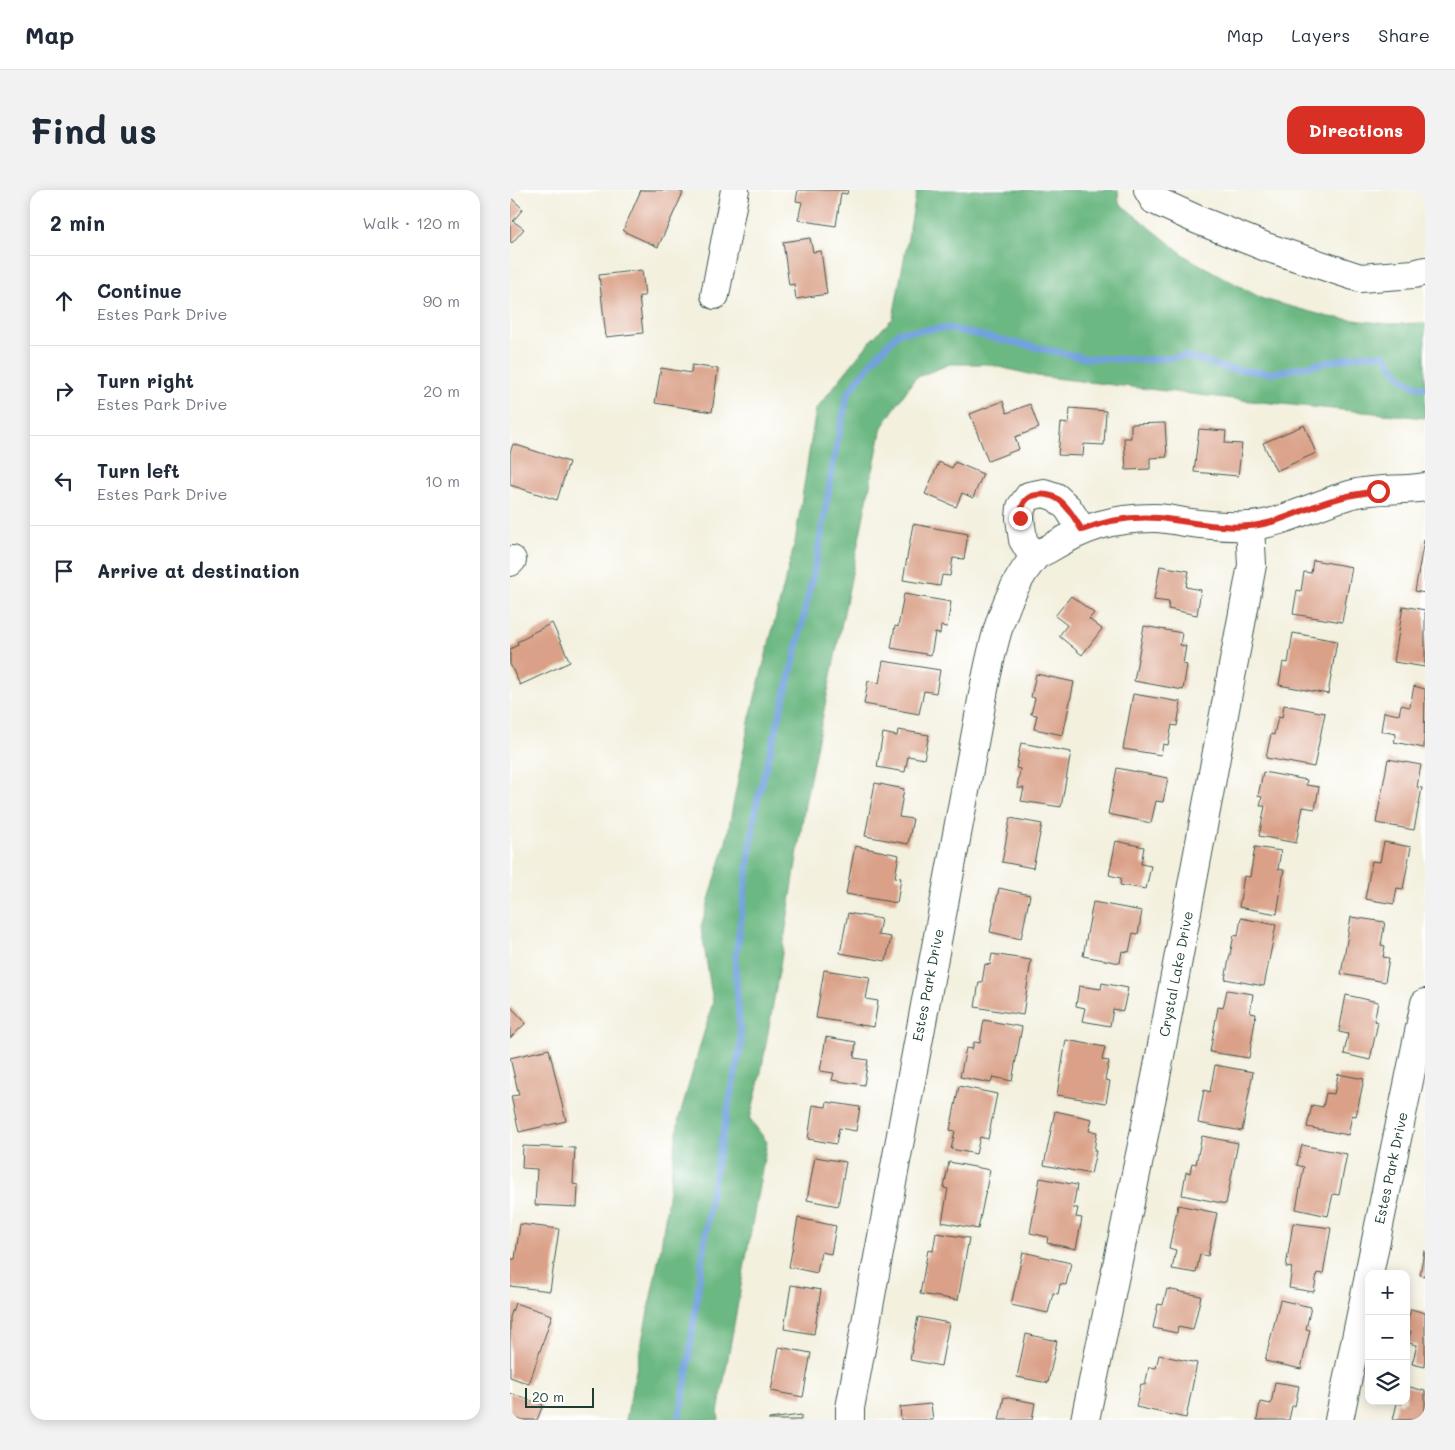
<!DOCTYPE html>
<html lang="en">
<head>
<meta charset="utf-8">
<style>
  body { margin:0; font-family:Mali,sans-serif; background:#f2f2f3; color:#1f2937 }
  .controls { position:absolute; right:15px; bottom:15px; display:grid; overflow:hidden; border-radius:10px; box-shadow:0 2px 12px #0003 }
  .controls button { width:45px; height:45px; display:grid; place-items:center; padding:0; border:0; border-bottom:1px solid #e0e1e3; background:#fff; color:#1f2937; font:25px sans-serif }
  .scale { position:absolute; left:15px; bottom:12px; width:69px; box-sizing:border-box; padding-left:5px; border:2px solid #1f3d34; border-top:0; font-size:14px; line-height:18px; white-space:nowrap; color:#1f3d34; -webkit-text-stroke:4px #fff; paint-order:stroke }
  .stop { position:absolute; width:15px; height:15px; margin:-11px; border:4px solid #d93025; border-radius:50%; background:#fff }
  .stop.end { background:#d93025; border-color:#fff; box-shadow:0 1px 5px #0008 }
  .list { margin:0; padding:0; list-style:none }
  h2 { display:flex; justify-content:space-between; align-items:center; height:65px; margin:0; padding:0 20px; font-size:21px }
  h2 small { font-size:16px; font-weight:400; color:#747a83 }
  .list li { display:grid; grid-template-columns:32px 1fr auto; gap:15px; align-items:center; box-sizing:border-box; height:90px; padding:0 20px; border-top:1px solid #e0e1e3 }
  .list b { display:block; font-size:19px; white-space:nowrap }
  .list p { margin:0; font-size:16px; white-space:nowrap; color:#747a83 }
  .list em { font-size:16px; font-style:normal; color:#747a83 }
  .icon { flex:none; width:28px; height:28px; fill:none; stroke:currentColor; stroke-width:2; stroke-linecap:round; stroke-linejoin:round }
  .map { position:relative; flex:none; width:915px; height:1230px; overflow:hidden; border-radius:15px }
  header { display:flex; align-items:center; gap:30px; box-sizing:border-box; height:70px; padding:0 25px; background:#fff; border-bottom:1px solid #e0e1e3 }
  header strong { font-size:24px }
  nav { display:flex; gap:28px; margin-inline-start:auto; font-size:18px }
  .intro { display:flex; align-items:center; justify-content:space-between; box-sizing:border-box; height:120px; padding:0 30px }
  h1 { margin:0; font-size:35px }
  .button { padding:12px 22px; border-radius:15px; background:#d93025; color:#fff; font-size:18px; font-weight:700 }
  main { display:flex; gap:30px; padding:0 30px }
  aside { flex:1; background:#fff; border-radius:15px; box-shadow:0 2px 12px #0003 }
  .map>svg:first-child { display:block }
</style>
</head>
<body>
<header>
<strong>Map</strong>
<nav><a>Map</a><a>Layers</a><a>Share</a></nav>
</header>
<div class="intro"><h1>Find us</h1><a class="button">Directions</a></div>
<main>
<aside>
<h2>2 min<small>Walk · 120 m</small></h2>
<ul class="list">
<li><svg class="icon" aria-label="ahead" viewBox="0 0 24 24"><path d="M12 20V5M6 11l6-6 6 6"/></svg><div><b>Continue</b><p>Estes Park Drive</p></div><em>90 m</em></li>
<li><svg class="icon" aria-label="right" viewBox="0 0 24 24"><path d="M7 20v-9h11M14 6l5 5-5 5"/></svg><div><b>Turn right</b><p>Estes Park Drive</p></div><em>20 m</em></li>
<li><svg class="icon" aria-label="left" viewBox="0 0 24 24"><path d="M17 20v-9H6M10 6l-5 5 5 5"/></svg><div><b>Turn left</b><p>Estes Park Drive</p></div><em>10 m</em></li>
<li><svg class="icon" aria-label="arrive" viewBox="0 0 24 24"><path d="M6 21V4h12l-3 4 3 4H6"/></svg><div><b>Arrive at destination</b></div></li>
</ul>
</aside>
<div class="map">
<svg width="915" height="1230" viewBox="0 0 915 1230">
  <rect width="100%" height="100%" fill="#fff"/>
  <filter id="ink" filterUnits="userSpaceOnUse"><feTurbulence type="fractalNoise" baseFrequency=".02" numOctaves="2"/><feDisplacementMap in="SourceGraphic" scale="10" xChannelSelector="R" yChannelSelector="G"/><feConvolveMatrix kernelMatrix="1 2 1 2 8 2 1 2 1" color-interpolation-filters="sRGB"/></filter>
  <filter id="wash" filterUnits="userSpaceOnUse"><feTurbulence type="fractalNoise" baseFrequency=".0096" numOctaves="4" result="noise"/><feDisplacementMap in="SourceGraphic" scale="20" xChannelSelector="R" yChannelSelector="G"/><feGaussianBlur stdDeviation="1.12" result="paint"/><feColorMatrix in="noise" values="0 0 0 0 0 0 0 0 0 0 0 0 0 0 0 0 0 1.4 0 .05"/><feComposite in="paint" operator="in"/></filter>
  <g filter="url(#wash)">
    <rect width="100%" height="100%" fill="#f3f0de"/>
    <!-- forest -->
    <path fill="#6cb882" stroke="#467a5b" d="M407 0H608L609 13 678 68 753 109 819 127 878 134 915 133V228L741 211 527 186 477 174H440L405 188 372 237 296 608 272 764 251 882 240 929 257 952 208 1223 209 1230H116L151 1057 169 928 203 812 191 737 216 652 240 527 285 352 306 219 363 148 383 128Z"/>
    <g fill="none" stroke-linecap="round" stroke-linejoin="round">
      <!-- stream -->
      <path stroke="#72a2dc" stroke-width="7" d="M169 1230 176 1190 201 1003 231 854 225 774 246 616 284 470 308 362 326 258 338 203 364 169 389 142 437 138 575 168 637 170 676 166 719 179 763 183 852 165H875C884 180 896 197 915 198"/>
    </g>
    <g id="blocks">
      <!-- building -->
      <g fill="#daa188">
        <path d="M131 0H166L173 3 148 57 113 41Z"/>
        <path d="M288 0H338L337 4 331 3 326 36 288 30 292 12 286 11Z"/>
        <path d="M0 7 13 19 3 31 14 39 2 53 0 51Z"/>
        <path d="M300 48 303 62 311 61 317 104 286 109 284 94 279 95 273 52Z"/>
        <path d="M132 80 135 106H129L133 143 96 147 89 85Z"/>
        <path d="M182 175 208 179 202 222 145 213 151 178 181 183Z"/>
        <path d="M493 211 497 223 520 214 529 238 505 247 509 259 478 271 460 224Z"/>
        <path d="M560 218 596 221 594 255 574 254 573 266 548 265 551 233 559 234Z"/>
        <path d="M655 233 657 267 640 268V279L616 280 614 248H621V234Z"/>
        <path d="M794 235 806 263 766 281 753 253Z"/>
        <path d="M689 239 716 241 715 253 732 254 728 286 684 282Z"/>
        <path d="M3 254 59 272 47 310 0 295V263Z"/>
        <path d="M429 272 442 278 445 272 473 284 463 308 452 303 446 317 415 304Z"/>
        <path d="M403 334 458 344 454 369 443 368 440 386 432 385 430 396 393 390Z"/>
        <path d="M914 350H915V403L905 401Z"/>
        <path d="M803 370 842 377 832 432 783 424 787 400 791 401 794 382 801 383Z"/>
        <path d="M650 376 679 381 676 397 691 400 687 425 658 419 659 412 644 410Z"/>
        <path d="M394 404 441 412 437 437 431 436 430 444 425 443 421 465 381 458 385 436 388 437Z"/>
        <path d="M561 406 584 423 579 429 592 439 572 465 549 446 557 435 545 426Z"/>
        <path d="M893 416 915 420V477L884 472Z"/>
        <path d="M42 433 60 472 10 495 0 474V459L8 455 7 452 21 445 20 444Z"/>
        <path d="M634 436 672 443 670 455 676 456 673 474 677 475 673 500 624 491Z"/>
        <path d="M783 443 827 451 818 504 769 495 773 472 778 473Z"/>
        <path d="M373 471 430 480 426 503 414 501 409 524 354 514 358 491 369 493Z"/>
        <path d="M526 484 564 492 553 545 524 539 527 525 521 524 525 508 521 507Z"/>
        <path d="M904 496 915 499 914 558 884 552 886 544 871 541 874 522 889 525 891 515 900 517Z"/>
        <path d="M623 504 671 512 667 536 662 535 658 555 653 554 651 565 613 559Z"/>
        <path d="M774 515 815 523 804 577 756 568 761 544 764 545 768 527 772 528Z"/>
        <path d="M388 540 419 545 414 569 398 566 395 582 367 577 373 543 387 546Z"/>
        <path d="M511 553 561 562 551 617 511 611 514 598H507L510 579 506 578Z"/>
        <path d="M878 569 911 575 907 597 912 598 904 640 866 633Z"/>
        <path d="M607 578 658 588 653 612 646 611 641 633 598 624Z"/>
        <path d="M753 582 797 590 796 595 809 597 805 619 793 617 786 653 749 646 755 616H750L752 607 748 606Z"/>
        <path d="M365 593 394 599 389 627 403 629 398 654 355 646Z"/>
        <path d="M500 628 532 634 523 678 492 672Z"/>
        <path d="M606 651 634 657 631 674 641 676 636 699 610 695 611 688 599 685Z"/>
        <path d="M874 652 901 657 893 699 887 698 884 714 855 709 862 671 870 672Z"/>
        <path d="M345 656 389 665 385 687 391 688 387 713 336 704Z"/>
        <path d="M745 657 771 661 768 679 774 680 767 724 729 717 734 686 740 687Z"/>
        <path d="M489 698 520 705 511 749 480 742Z"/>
        <path d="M583 712 632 721 628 744 623 743 619 762 612 761 610 773 573 766Z"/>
        <path d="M338 723 371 729 368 745 381 747 376 771 330 763Z"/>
        <path d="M841 727 875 732 871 755 875 756 873 767 879 768 875 792 831 784Z"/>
        <path d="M731 728 766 735 754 796 715 789 724 745 728 746Z"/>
        <path d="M482 764 521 770 513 825 465 817 469 792H472L475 774 480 775Z"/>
        <path d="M314 780 360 787 356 809 368 811 364 837 306 828Z"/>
        <path d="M592 793 618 798 613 821 603 819 600 836 572 831 575 818 566 816 569 796 591 799Z"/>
        <path d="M717 800 743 804 740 823 746 824 739 868 700 862 708 817 713 818Z"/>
        <path d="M836 805 868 812 864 831 868 832 860 870 834 864 838 844 829 842Z"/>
        <path d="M0 816 16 833 0 848Z"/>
        <path d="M474 830 512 837 502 891 483 887 481 893 450 887 456 858 462 859 464 852 470 853Z"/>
        <path d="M316 847 346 852 344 868 358 870 354 895 322 890 324 883 310 881Z"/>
        <path d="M556 850 595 857 592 870 599 871 595 890 600 891 596 913 547 905Z"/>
        <path d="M39 859 56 931 9 942 1 906 9 905 0 868Z"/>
        <path d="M705 875 743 882 732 941 688 933 694 900 700 902Z"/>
        <path d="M828 884 854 889 846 926 842 925 838 945 797 937 802 915 813 917 816 903 824 904Z"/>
        <path d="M449 896 487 904 478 949 470 947 466 964 441 959 445 941 440 940Z"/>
        <path d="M317 912 350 917 346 941 329 938 326 954 298 949 303 915 316 917Z"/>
        <path d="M545 921 582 929 579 941 587 942 584 961H586L581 984 534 975Z"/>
        <path d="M692 946 728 953 716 1014 672 1005 676 982 680 983 682 973 686 974Z"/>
        <path d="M792 955 837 964 829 1005 823 1004 818 1026 786 1019 794 977 787 975Z"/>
        <path d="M13 956 65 958 63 994 68 995 67 1017 25 1015 27 979 12 978Z"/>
        <path d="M305 967 336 972 328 1016 297 1010Z"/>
        <path d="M439 972 480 980 468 1039 432 1032 438 999 434 998Z"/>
        <path d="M530 988 567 995 563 1018H568L566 1027 572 1028 566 1059 537 1053 538 1047 520 1043Z"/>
        <path d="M668 1015 707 1023 698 1066 690 1064 686 1083 662 1079 666 1060 659 1058Z"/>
        <path d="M288 1028 326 1036 321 1064 311 1062 307 1083 279 1077Z"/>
        <path d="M783 1033 821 1038 813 1084 807 1083 804 1102 779 1098 782 1078 776 1077Z"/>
        <path d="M10 1034 49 1039 40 1101 0 1096V1069H5Z"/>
        <path d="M426 1043 459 1048 448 1110 410 1104 418 1060 423 1061Z"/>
        <path d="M914 1061H915V1086L910 1085Z"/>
        <path d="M513 1062 561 1073 556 1095 550 1094 548 1104 543 1103 538 1123 501 1115Z"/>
        <path d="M281 1095 311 1100 304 1144 274 1139Z"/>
        <path d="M657 1099 691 1106 683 1140 668 1137 667 1143 643 1138 648 1114 653 1115Z"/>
        <path d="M770 1110 801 1117 796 1139 800 1140 791 1179 755 1171Z"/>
        <path d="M5 1113 42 1125 19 1194 0 1187V1127Z"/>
        <path d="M901 1119 915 1123V1177L902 1174 907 1155 898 1153 901 1141 896 1140V1137Z"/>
        <path d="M408 1127 439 1133 431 1176 400 1170Z"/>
        <path d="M516 1144 547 1151 538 1193 507 1187Z"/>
        <path d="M269 1157 301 1163 293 1207 261 1201Z"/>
        <path d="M649 1165 687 1173 676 1228 626 1217 631 1194 635 1195 639 1177 646 1178Z"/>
        <path d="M765 1192 789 1196 785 1216H782L779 1230H747L750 1212 761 1214Z"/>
        <path d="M896 1196 915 1201V1230H883L887 1213 892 1214 893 1211H896Z"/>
        <path d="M0 1203 33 1215 27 1230H0Z"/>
        <path d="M494 1207 525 1213 522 1230H489Z"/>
        <path d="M421 1214 423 1230H391L390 1217Z"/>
        <path d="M291 1225V1230H259V1229Z"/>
      </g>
    </g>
  </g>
  <g filter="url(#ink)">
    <use href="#blocks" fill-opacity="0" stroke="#3f584e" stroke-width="1"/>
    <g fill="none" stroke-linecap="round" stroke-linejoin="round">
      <defs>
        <g id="minor">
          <path d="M638 0 644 10 688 30 756 57 850 88 904 84 915 81"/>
          <path d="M205 105 225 0"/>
          <path d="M524 368 513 350 510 328 511 317 519 306 534 303 546 307 558 318 572 340"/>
          <path d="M0 372 2 370"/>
          <path d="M859 1084 915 813"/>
          <path d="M340 1230V1218L475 494C484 449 494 404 524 368 527 364 535 361 540 358 575 337 602 328 644 328 654 328 664 330 674 332 695 335 717 337 738 336 771 335 810 312 843 304 866 298 892 301 915 297"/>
          <path d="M575 1230 646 887 742 375 740 336"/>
          <path d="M829 1230 859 1086"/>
        </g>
      </defs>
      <!-- minor casing -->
      <use href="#minor" stroke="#3f584e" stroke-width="30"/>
      <!-- minor -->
      <use href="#minor" stroke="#fff" stroke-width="28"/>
    </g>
  </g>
  <g fill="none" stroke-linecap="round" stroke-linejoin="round" filter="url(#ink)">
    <!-- route -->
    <path stroke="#d93025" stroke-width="6" d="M510 328C511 319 513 309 522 306 549 298 560 321 572 340 595 331 623 326 648 328 678 331 708 339 739 336 768 334 795 318 823 310 838 305 852 303 868 301"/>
  </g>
  <g text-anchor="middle" stroke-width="4.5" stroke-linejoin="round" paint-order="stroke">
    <!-- street labels -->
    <g font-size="14" fill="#1f3d34" stroke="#fff">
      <text transform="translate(666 784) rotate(-79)" y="5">Crystal Lake Drive</text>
      <text transform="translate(418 795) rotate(-79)" y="5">Estes Park Drive</text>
      <text transform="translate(881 978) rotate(-78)" y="5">Estes Park Drive</text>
    </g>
  </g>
</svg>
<div class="controls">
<button>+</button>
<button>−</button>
<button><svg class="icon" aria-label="layers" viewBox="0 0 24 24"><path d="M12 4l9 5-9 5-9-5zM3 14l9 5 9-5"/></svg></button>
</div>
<div class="scale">20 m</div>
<div class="stop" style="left:868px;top:301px"></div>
<div class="stop end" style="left:510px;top:328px"></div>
</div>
</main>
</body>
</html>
